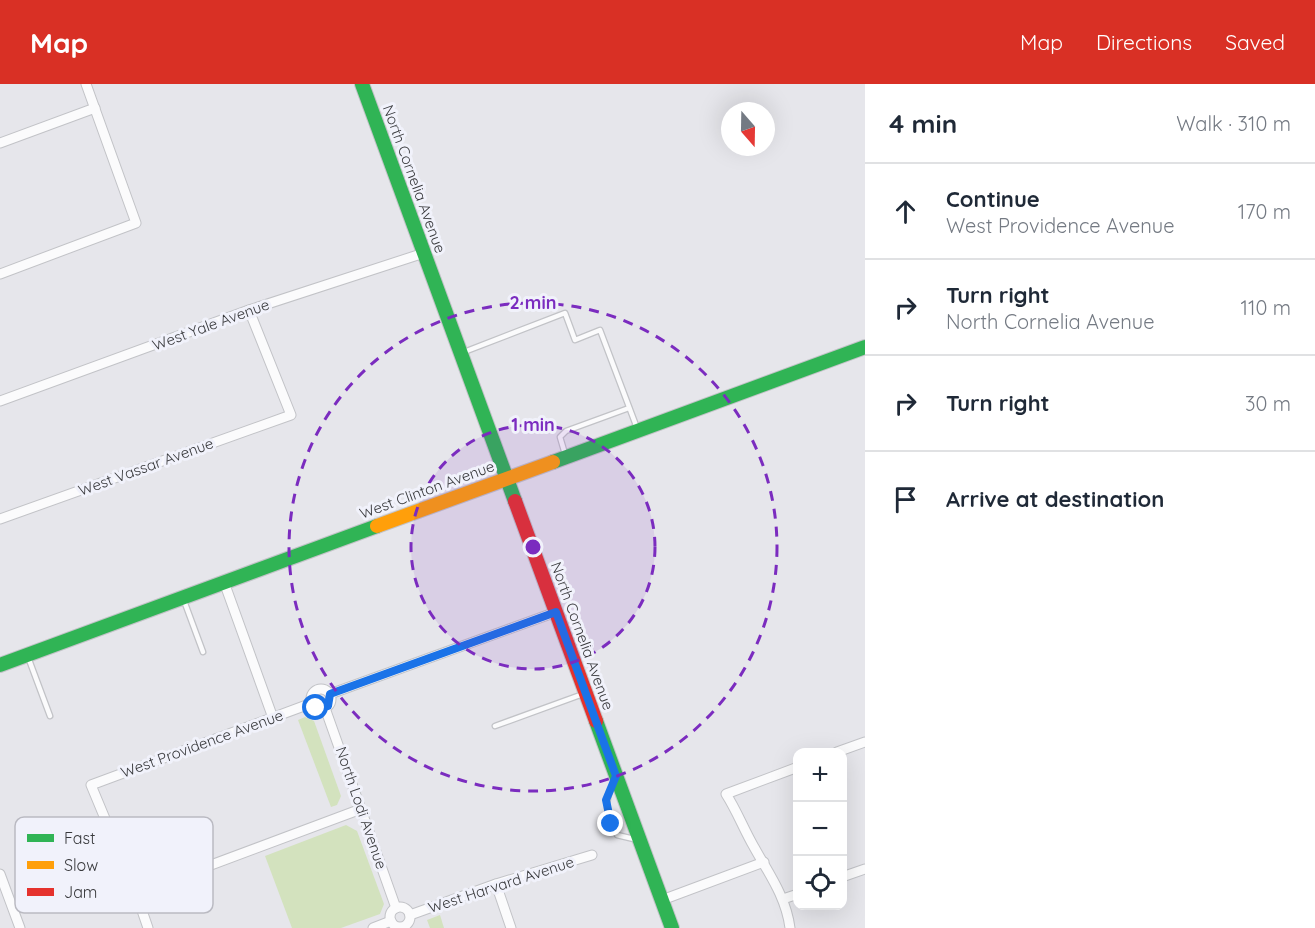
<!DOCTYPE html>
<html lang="en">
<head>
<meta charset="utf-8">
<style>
  body { margin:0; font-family:Quicksand,sans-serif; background:#f2f2f3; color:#1f2937 }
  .controls { position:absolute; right:18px; bottom:18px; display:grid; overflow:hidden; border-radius:12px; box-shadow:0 6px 24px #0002 }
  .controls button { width:54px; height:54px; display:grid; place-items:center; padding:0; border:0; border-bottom:2px solid #e0e1e3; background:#fff; color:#1f2937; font:30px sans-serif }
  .compass { position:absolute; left:721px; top:18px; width:54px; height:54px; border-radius:50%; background:#fff; box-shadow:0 6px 24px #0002; rotate:160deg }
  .stop { position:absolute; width:18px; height:18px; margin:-14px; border:4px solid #1a73e8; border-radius:50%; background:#fff }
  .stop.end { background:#1a73e8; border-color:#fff; box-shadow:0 2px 6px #0008 }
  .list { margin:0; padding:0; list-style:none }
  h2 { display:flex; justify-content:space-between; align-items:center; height:78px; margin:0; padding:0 24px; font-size:26px }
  h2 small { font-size:20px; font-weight:400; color:#747a83 }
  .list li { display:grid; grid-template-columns:39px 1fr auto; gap:18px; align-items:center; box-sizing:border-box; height:96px; padding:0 24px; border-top:2px solid #e0e1e3 }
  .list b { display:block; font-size:22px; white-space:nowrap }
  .list p { margin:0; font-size:20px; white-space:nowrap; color:#747a83 }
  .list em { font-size:20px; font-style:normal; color:#747a83 }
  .icon { flex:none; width:33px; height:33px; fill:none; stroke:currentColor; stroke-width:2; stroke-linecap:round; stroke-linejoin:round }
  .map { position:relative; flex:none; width:865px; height:844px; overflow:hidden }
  header { display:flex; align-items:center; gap:36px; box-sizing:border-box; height:84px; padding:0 30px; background:#d93025; color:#fff }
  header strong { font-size:28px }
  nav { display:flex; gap:33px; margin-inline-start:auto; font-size:21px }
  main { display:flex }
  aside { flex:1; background:#fff }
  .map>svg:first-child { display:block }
</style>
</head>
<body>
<header>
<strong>Map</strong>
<nav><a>Map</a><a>Directions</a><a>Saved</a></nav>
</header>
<main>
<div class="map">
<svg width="865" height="844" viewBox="0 0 865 844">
  <rect width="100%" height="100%" fill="#e6e6eb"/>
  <!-- green -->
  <g fill="#d3e2be">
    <path d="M305 633 314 637 341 712 337 721 331 723 298 636Z"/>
    <path d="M346 741 357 747 384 820 380 830 341 844H292L265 772Z"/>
    <path d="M440 831 444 844H430L427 836Z"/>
  </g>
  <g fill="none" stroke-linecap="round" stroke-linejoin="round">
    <defs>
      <g id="lane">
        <path d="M464 268 565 229 575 256 600 246 637 344"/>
        <path d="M565 370 560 353 566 347 629 324"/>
        <path d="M183 514 203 568"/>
        <path d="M28 573 50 632"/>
        <path d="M495 642 583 610"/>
        <path d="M614 698C603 720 606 729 617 751L638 756"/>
      </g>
      <g id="street">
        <path d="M0 59 95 24"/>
        <path d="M0 190 136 139 86 0"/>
        <path d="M0 317 249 226 424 169"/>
        <path d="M0 435 291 331 249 226"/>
        <path d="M224 498 273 634"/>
        <circle cx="321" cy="615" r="10"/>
        <path d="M330 610 556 528"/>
        <path d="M325 624 396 824"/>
        <path d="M837 668 865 658"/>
        <path d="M0 790 20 844"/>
        <path d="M842 793 865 785"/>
        <path d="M496 800 511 844"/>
        <path d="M136 809 361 725"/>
        <path d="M783 815 798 810"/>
        <path d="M662 816 764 778"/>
        <circle cx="400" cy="833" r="10"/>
        <path d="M410 831 496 800 592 771"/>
        <path d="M148 844 136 809 91 701 312 619"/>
        <path d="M373 844 391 837"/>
        <path d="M790 844C786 813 769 790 754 763 744 746 737 727 726 710L798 683"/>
      </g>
      <g id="fast">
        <path d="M362 0 515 417"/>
        <path d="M553 378 865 263"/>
        <path d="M0 581 377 442"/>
        <path d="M596 637 672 844"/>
      </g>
      <path id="slow" d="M377 442 553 378"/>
      <path id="jam" d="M515 417 596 637"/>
    </defs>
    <!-- lane casing -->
    <use href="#lane" stroke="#c2c3c7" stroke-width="7"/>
    <!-- street casing -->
    <use href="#street" stroke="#c2c3c7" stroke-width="11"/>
    <!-- fast casing -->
    <use href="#fast" stroke="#c2c3c7" stroke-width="16"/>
    <!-- slow casing -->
    <use href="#slow" stroke="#c2c3c7" stroke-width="16"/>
    <!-- jam casing -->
    <use href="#jam" stroke="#c2c3c7" stroke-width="16"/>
    <!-- lane -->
    <use href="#lane" stroke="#fbfbfc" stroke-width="4.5"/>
    <!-- street -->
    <use href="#street" stroke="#fbfbfc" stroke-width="9"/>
    <!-- fast -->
    <use href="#fast" stroke="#30b455" stroke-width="14"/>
    <!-- slow -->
    <use href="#slow" stroke="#ff9f0a" stroke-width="14"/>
    <!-- jam -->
    <use href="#jam" stroke="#e5322d" stroke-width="14"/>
  </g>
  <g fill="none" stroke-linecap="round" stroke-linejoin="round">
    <!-- route -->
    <path stroke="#1a73e8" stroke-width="8" d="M316 624 328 622 330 610 556 528 616 692 606 716 611 740"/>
  </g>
  <!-- distance rings -->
  <circle cx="533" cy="463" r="122" fill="#7b2cbf" fill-opacity=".12"/>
  <g fill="none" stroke="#7b2cbf" stroke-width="3" stroke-dasharray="10 8">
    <circle cx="533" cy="463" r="122"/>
    <circle cx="533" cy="463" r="244"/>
  </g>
  <g text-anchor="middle" stroke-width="6" stroke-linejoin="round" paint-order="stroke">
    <!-- street labels -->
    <g font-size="15" fill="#38393c" stroke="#f1f2fb">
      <text transform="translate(414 95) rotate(70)" y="5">North Cornelia Avenue</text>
      <text transform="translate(211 241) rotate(-20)" y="5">West Yale Avenue</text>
      <text transform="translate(146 383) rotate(-20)" y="5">West Vassar Avenue</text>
      <text transform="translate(427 406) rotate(-20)" y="5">West Clinton Avenue</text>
      <text transform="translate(582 552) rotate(70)" y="5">North Cornelia Avenue</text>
      <text transform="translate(202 660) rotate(-20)" y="5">West Providence Avenue</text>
      <text transform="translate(361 724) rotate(71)" y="5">North Lodi Avenue</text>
      <text transform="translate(501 801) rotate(-18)" y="5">West Harvard Avenue</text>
    </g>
  </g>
  <!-- legend -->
  <rect x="15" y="733" width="198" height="96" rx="9" fill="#f1f2fb" stroke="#babac2" stroke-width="1.5"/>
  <rect x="27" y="750" width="27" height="8" fill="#30b455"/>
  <rect x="27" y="777" width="27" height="8" fill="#ff9f0a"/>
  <rect x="27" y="804" width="27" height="8" fill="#e5322d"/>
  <g font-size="16" fill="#38393c">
    <text x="64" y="760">Fast</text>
    <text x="64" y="787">Slow</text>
    <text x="64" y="814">Jam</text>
  </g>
  <circle cx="533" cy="463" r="9" fill="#7b2cbf" stroke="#f1f2fb" stroke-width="3"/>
  <g font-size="18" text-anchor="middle" font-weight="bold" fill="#7b2cbf" stroke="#f1f2fb" stroke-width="6" stroke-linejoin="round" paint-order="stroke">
    <text x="533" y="225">2 min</text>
    <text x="533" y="347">1 min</text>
  </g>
</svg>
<div class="controls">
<button>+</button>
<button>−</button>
<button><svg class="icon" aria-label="locate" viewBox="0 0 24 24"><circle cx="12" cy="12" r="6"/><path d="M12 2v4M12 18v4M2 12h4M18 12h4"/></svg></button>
</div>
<svg class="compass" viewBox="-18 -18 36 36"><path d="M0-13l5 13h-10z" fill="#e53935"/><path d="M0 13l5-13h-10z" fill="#747a83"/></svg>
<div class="stop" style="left:316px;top:624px"></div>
<div class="stop end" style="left:611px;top:740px"></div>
</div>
<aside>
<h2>4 min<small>Walk · 310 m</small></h2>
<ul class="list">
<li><svg class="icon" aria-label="ahead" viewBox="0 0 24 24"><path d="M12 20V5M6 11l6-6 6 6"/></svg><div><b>Continue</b><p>West Providence Avenue</p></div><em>170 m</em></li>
<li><svg class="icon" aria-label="right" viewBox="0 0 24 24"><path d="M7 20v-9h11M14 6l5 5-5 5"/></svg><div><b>Turn right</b><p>North Cornelia Avenue</p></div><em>110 m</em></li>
<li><svg class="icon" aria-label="right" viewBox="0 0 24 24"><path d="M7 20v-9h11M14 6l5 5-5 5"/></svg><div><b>Turn right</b></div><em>30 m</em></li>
<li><svg class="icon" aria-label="arrive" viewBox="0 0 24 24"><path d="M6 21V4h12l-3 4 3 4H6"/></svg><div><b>Arrive at destination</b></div></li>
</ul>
</aside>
</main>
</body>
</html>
